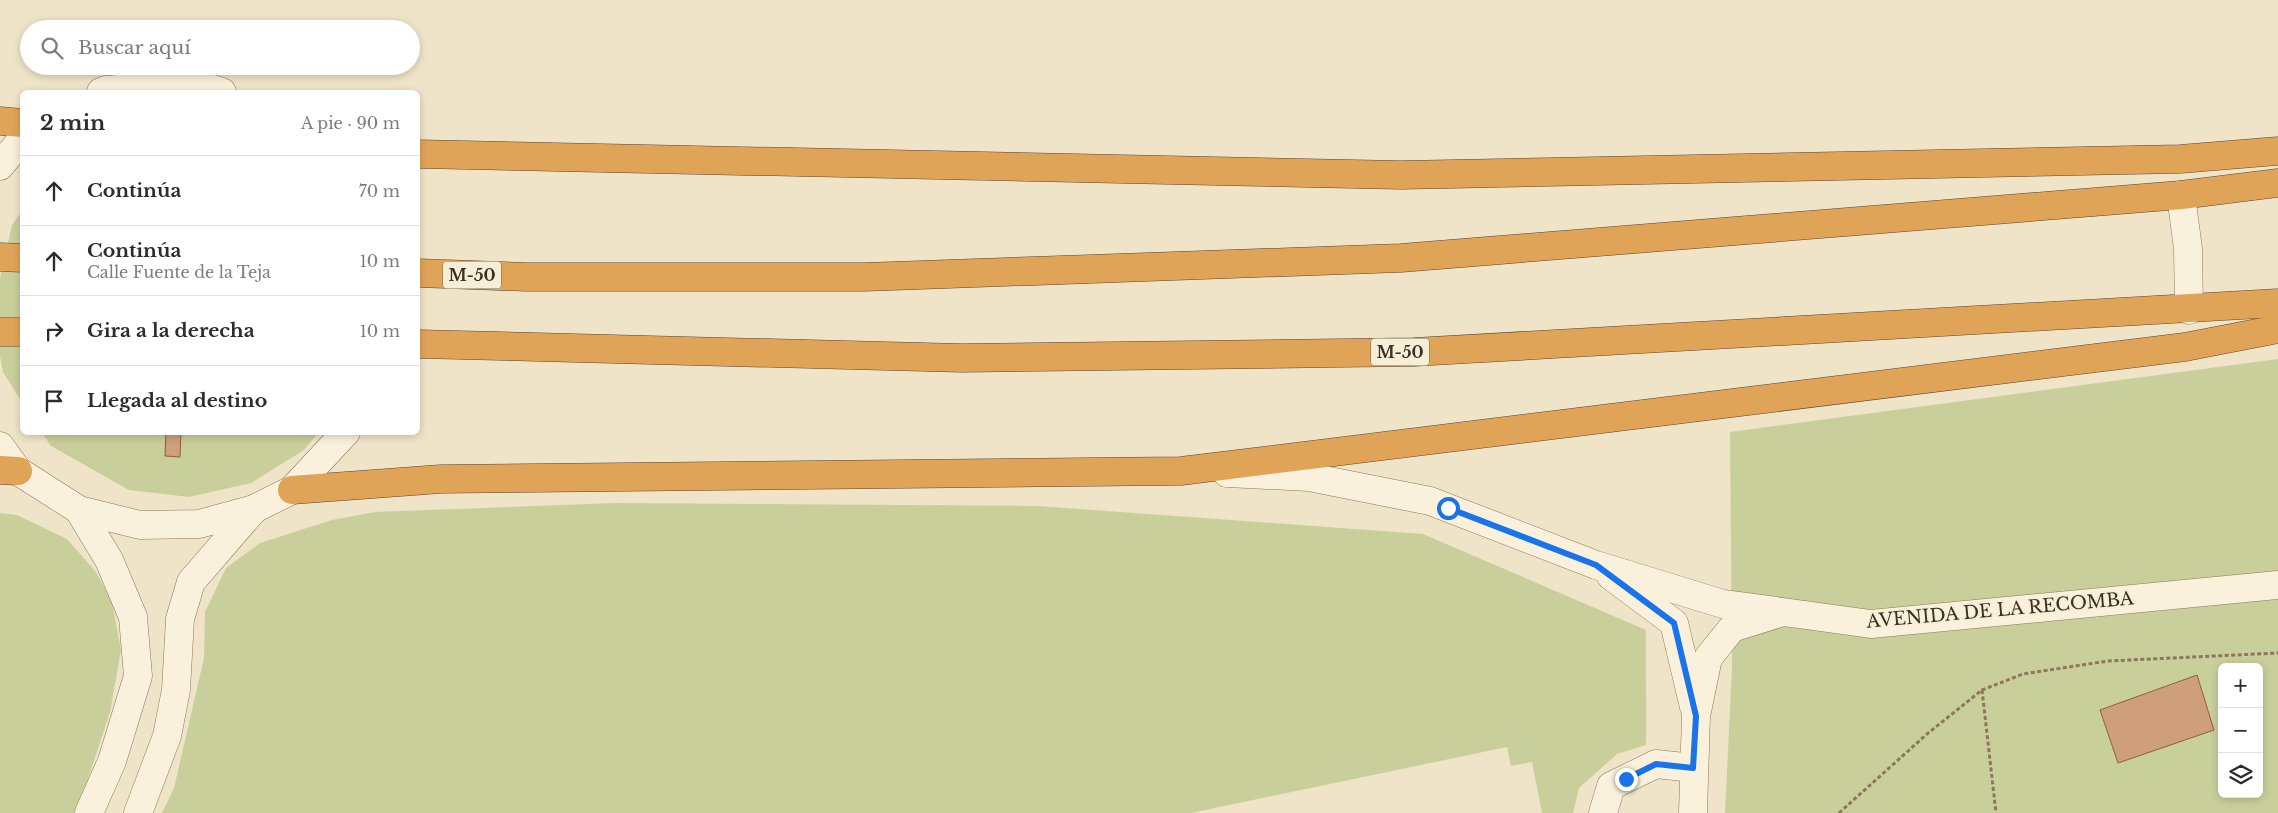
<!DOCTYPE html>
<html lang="es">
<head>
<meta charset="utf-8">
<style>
  body { margin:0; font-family:"Libre Baskerville",serif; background:#f2f2f3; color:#2b2b33 }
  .controls { position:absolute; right:15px; bottom:15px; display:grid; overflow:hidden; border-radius:8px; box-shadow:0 2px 8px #0003 }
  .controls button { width:45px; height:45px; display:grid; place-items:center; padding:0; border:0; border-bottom:1px solid #e1e1e2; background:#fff; color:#2b2b33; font:25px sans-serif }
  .stop { position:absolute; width:15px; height:15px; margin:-11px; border:4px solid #1a73e8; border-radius:50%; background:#fff }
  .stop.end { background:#1a73e8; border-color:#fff; box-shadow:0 1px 5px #0008 }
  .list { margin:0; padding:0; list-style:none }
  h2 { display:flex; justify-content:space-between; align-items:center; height:65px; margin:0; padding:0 20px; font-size:21px }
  h2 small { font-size:16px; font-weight:400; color:#7c7c81 }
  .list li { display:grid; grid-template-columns:32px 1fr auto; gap:15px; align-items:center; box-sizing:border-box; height:70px; padding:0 20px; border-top:1px solid #e1e1e2 }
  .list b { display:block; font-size:19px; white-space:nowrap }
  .list p { margin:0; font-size:16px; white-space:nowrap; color:#7c7c81 }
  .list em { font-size:16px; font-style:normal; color:#7c7c81 }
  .icon { flex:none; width:28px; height:28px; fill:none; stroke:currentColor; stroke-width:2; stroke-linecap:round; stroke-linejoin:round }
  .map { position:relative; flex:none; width:2278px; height:813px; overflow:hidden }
  .search { position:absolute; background:#fff; box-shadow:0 2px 8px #0003; left:20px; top:20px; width:400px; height:55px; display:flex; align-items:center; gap:12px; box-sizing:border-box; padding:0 18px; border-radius:28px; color:#7c7c81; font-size:19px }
  .panel { position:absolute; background:#fff; box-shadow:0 2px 8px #0003; left:20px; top:90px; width:400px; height:345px; border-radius:8px }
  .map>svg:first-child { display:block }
</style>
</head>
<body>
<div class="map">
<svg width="2278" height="813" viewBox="0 0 2278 813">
  <rect width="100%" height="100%" fill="#f0e4c8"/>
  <!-- green -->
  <g fill="#c9cf9b" fill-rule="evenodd">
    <path d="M22 211V402L3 372 0 356V278L12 225Z"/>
    <path d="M2278 359V813H1725L1732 667 1730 432ZM2222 667H2259V794H2222Z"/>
    <path d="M42 433H318L304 450 251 483 189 497 129 490 51 446Z"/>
    <path d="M614 503 1038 506 1423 534 1646 630C1645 668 1647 706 1646 745L1617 754 1579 788 1573 813H1542L1532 762 1511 766 1507 747 1191 813H162L174 788 204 658 205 612 226 568 260 543 332 520 375 512Z"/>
    <path d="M0 513 17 515 67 539 96 572 112 602 121 650 110 712 83 794 74 813H0Z"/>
  </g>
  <!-- building -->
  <g fill="#cf9f7d" stroke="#8d5f41">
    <path d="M166 432H181L180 457 165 456Z"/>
    <path d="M2197 675 2214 730 2118 763 2100 710Z"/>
  </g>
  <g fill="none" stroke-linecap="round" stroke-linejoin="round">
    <defs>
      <g id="minor">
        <path d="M101 92 106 90 195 83 222 92"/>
        <path d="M0 166 22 139"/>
        <path d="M2181 195 2188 249 2189 310"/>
        <path d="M0 446 18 471 79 510 140 525 199 524 254 509 292 490 346 432"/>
        <path d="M1227 473 1309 477 1430 501 1596 565 1723 604 1776 611"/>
        <path d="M79 510 109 560 133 617 138 676 112 761 89 813"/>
        <path d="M1611 576 1674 623 1694 707"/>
        <path d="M138 813 167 736 176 690 180 619 191 582 254 509"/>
        <path d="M1603 813 1611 786 1656 764 1693 768"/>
        <path d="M1693 813 1696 716 1708 658 1732 628 1783 612 1871 624 2278 585"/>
      </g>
      <g id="highway">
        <path d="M0 121 22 123"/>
        <path d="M418 154 1401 175 2180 159 2278 151"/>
        <path d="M0 257 22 258"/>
        <path d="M418 273 527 277H864L1401 258 2181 195 2278 183"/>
        <path d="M0 332H22"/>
        <path d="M418 344 962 358 1414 352 2278 303"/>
        <path d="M0 470 18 471"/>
        <path d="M292 490 441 479 1181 471 2185 347 2278 329"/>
      </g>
    </defs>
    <!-- minor casing -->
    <use href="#minor" stroke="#8d765c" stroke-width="29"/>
    <!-- highway casing -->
    <use href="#highway" stroke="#5b4430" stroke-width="29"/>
    <!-- path -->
    <g stroke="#8d765c" stroke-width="3" stroke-dasharray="4 2.5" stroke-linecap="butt">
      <path d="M1982 690 1996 813"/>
      <path d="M1839 813 1927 734 1982 690 2023 674 2108 661 2278 653"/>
    </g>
    <!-- minor -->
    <use href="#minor" stroke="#faf1dc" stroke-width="28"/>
    <!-- highway -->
    <use href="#highway" stroke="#e0a458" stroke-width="28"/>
  </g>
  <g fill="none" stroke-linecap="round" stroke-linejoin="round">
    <!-- route -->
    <path stroke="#1a73e8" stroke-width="6" d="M1448 508 1596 565 1674 623 1696 716 1693 768 1656 764 1626 779"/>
  </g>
  <g text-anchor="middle" stroke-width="4" stroke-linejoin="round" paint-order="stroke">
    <!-- shield labels -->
    <g fill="#f7eed8" stroke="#756857" stroke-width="1">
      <rect x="443" y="261.5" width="58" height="27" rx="4"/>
      <rect x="1371" y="338.5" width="58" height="27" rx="4"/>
    </g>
    <g font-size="16" font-weight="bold" fill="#3d2e20">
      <text x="472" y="281">M-50</text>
      <text x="1400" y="358">M-50</text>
    </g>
    <!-- street labels -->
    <g font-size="18" fill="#3d2e20" stroke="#f7eed8">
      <text transform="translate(2000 610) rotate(-5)" y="6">AVENIDA DE LA RECOMBA</text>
    </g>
  </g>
</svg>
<div class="controls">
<button>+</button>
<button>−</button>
<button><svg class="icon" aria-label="layers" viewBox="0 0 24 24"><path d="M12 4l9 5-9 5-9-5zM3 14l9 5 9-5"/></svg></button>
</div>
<div class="stop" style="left:1448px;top:508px"></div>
<div class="stop end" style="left:1626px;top:779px"></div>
<div class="search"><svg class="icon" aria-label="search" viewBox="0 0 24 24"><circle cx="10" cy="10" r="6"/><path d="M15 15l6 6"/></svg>Buscar aquí</div>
<section class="panel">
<h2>2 min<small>A pie · 90 m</small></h2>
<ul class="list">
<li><svg class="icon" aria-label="ahead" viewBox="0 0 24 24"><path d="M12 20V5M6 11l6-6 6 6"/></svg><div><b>Continúa</b></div><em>70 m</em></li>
<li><svg class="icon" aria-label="ahead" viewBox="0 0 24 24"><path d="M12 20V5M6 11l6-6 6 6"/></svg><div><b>Continúa</b><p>Calle Fuente de la Teja</p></div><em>10 m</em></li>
<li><svg class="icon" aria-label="right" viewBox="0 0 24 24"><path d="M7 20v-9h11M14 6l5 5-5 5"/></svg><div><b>Gira a la derecha</b></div><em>10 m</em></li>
<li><svg class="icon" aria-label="arrive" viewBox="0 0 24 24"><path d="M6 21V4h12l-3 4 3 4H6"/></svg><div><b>Llegada al destino</b></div></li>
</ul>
</section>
</div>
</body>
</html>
